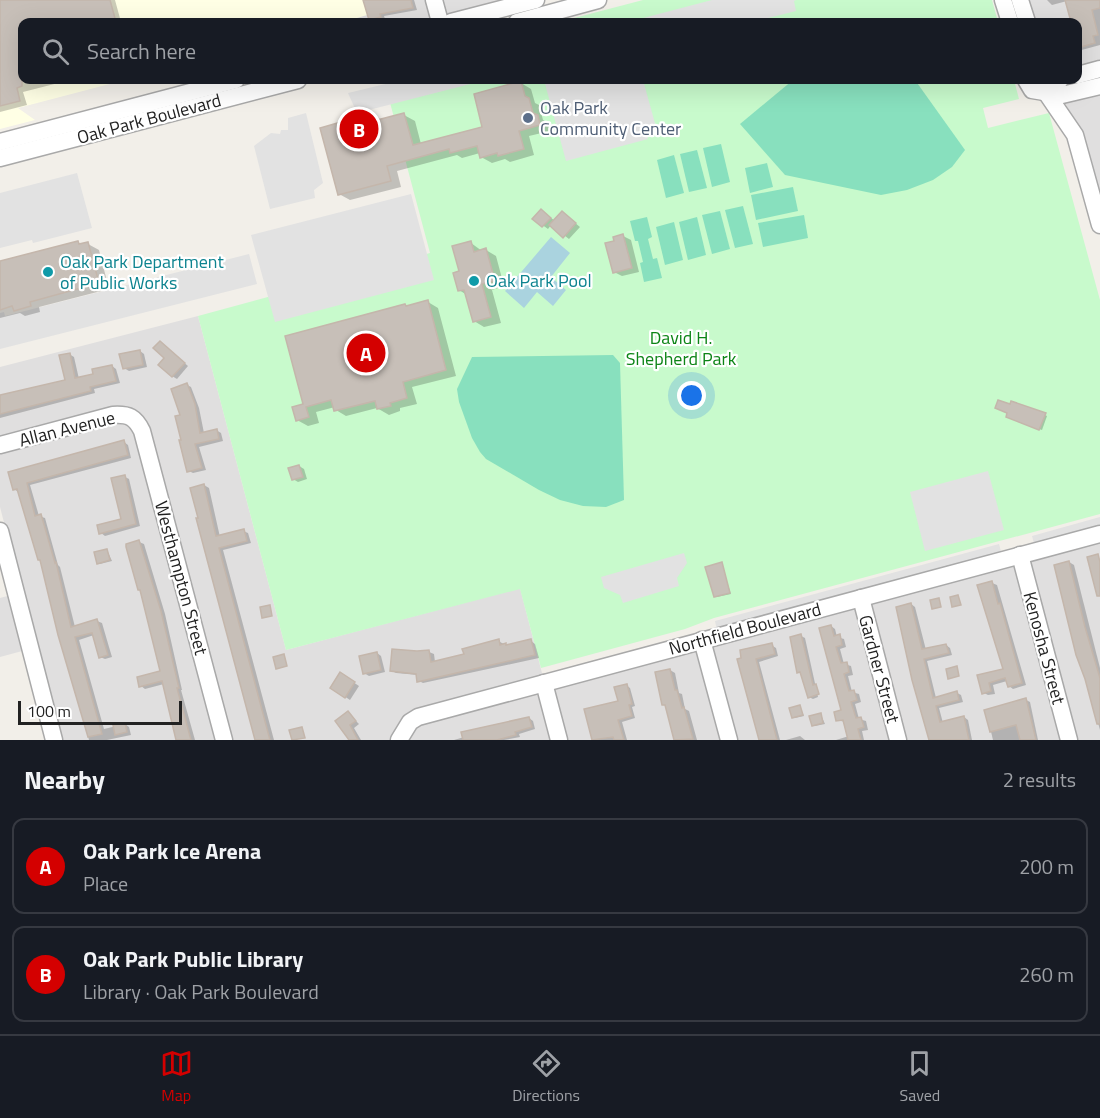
<!DOCTYPE html>
<html lang="en">
<head>
<meta charset="utf-8">
<style>
  body { margin:0; font-family:"Titillium Web",sans-serif; background:#242831; color:#f1f3f6 }
  .scale { position:absolute; left:18px; bottom:15px; width:164px; box-sizing:border-box; padding-left:6px; border:3px solid #222; border-top:0; font-size:16px; line-height:21px; white-space:nowrap; color:#222; -webkit-text-stroke:4px #fff; paint-order:stroke }
  .you { position:absolute; left:692px; top:396px; width:21px; height:21px; margin:-15px; border:4px solid #fff; border-radius:50%; background:#1a73e8; box-shadow:0 0 0 9px #1a73e833 }
  .badge { display:grid; place-items:center; width:39px; height:39px; border-radius:50%; background:#d40000; color:#fff; font-size:20px; font-weight:700 }
  .pin { position:absolute; translate:-50% -50%; border:3px solid #fff; box-shadow:0 2px 6px #0006 }
  .list { margin:0; padding:0; list-style:none }
  h2 { display:flex; justify-content:space-between; align-items:center; height:78px; margin:0; padding:0 24px; font-size:26px }
  h2 small { font-size:20px; font-weight:400; color:#9ea1a6 }
  .list li { display:grid; grid-template-columns:39px 1fr auto; gap:18px; align-items:center; box-sizing:border-box; height:96px; margin:0 12px 12px; padding:0 12px; border:2px solid #363941; border-radius:12px }
  .list b { display:block; font-size:22px; white-space:nowrap }
  .list p { margin:0; font-size:20px; white-space:nowrap; color:#9ea1a6 }
  .list em { font-size:20px; font-style:normal; color:#9ea1a6 }
  .icon { flex:none; width:33px; height:33px; fill:none; stroke:currentColor; stroke-width:2; stroke-linecap:round; stroke-linejoin:round }
  .map { position:relative; flex:none; width:1100px; height:740px; overflow:hidden }
  .search { position:absolute; background:#171b24; box-shadow:0 6px 24px #0002; left:18px; right:18px; top:18px; height:66px; display:flex; align-items:center; gap:15px; box-sizing:border-box; padding:0 21px; border-radius:12px; color:#9ea1a6; font-size:22px }
  .sheet { height:294px; background:#171b24 }
  nav { display:flex; justify-content:space-around; align-items:center; box-sizing:border-box; height:84px; border-top:2px solid #363941; background:#171b24; font-size:16px; color:#9ea1a6 }
  nav a { display:grid; justify-items:center; gap:3px }
  nav .on { color:#d40000 }
  .map>svg:first-child { display:block }
</style>
</head>
<body>
<div class="map">
<svg width="1100" height="740" viewBox="0 0 1100 740">
  <rect width="100%" height="100%" fill="#f2efe9"/>
  <!-- residential -->
  <g fill="#e0dfdf">
    <path d="M363 0H506L411 22H354L353 19 367 15Z"/>
    <path d="M1025 0H1100V194L1081 130 1051 80H1078V22H1031Z"/>
    <path d="M198 316 286 650 520 588 543 677 1100 541V740H62L37 647 0 657V598L22 592 0 507V367Z"/>
  </g>
  <!-- education -->
  <path fill="#ffffe5" d="M0 0H363L367 15 353 19 354 22H22V80H125L18 108 35 120 0 129Z"/>
  <!-- park -->
  <g fill="#c8facc">
    <path d="M643 0H992L998 22H559Z"/>
    <path d="M384 80H1014L1019 99 983 108 988 128 1049 113 1100 300V514L714 618 685 629 541 668 520 589 286 650 198 316 430 253Z"/>
  </g>
  <!-- pitch -->
  <g fill="#88e0be">
    <path d="M793 80H915L965 150 952 167 933 180 907 190 881 195 785 175 740 124Z"/>
    <path d="M721 144 730 182 712 187 703 148Z"/>
    <path d="M697 150 707 188 689 192 680 154Z"/>
    <path d="M674 155 684 193 666 198 657 160Z"/>
    <path d="M767 163 773 187 750 193 745 168Z"/>
    <path d="M793 187 798 211 756 220 751 195Z"/>
    <path d="M743 206 753 244 735 248 725 210Z"/>
    <path d="M720 211 730 249 712 254 702 215Z"/>
    <path d="M804 215 808 238 763 247 758 223Z"/>
    <path d="M647 217 652 237 648 239 653 259 657 258 662 278 644 282 640 263 643 262 638 241H635L630 221Z"/>
    <path d="M697 217 706 255 688 260 679 222Z"/>
    <path d="M674 222 683 260 665 265 656 227Z"/>
    <path d="M613 355 620 363 624 500 606 507 583 506 560 500 539 490 486 459 480 452 472 438 459 402 457 389 472 357Z"/>
  </g>
  <!-- parking -->
  <g fill="#e2e2e2">
    <path d="M712 0H796L794 1 796 11 752 22H628Z"/>
    <path d="M402 80H482V81L357 113 348 93Z"/>
    <path d="M544 80H643L656 127 645 130 648 139 566 161Z"/>
    <path d="M306 113 323 183 314 190 315 198 270 209 254 146 271 133 280 134 281 130H288V118Z"/>
    <path d="M77 173 92 228 33 243 32 240 0 248V193Z"/>
    <path d="M411 194 434 280 275 322 251 235Z"/>
    <path d="M249 254 257 284 0 349V313L4 312 5 316Z"/>
    <path d="M988 471 1004 530 925 551 910 492Z"/>
    <path d="M1100 517V534L1036 551 1032 536Z"/>
    <path d="M999 544 1003 559 718 636 715 621Z"/>
    <path d="M684 553 687 563 677 578 679 586 623 603 620 595 604 588 601 577Z"/>
  </g>
  <!-- water -->
  <path fill="#aad3df" d="M551 237 570 253 551 277 566 290 553 306 537 292 524 308 505 291Z"/>
  <!-- shadow -->
  <g fill="#0003">
    <path d="M0 0H115L121 22H22V80H70L23 92 27 105 0 112Z"/>
    <path d="M368 0H414L417 10 384 16 385 19 374 22 370 19Z"/>
    <path d="M1047 0H1100V45L1078 51V22H1073L1067 1 1052 5Z"/>
    <path d="M521 83 531 89 535 103 539 105 543 120 548 123 550 131 529 136 534 155 510 162 505 159 492 163 481 157 480 153 462 158 457 155 397 171 401 187 350 200 339 194 341 124 350 129 404 115 415 121 421 144 484 128Z"/>
    <path d="M563 213 580 227 569 239 551 225 548 229 534 219 546 214 555 221Z"/>
    <path d="M623 236 631 240 639 272 622 276 614 272 616 242Z"/>
    <path d="M77 242 82 245 88 244 99 250 109 289 39 307 40 312 25 316 20 313 0 318V263Z"/>
    <path d="M471 243 482 251 486 250 496 256 504 286 492 290 501 323 484 327 474 321 467 295 459 290 461 272Z"/>
    <path d="M428 302 438 308 456 376 412 387 417 404 400 408V411L389 415 377 408 346 416 336 410 335 407 316 412 319 423 308 426 297 420 305 405Z"/>
    <path d="M160 343 188 366 177 379 172 376Z"/>
    <path d="M140 351 144 354 147 367 129 371 124 368Z"/>
    <path d="M69 354 74 357 79 379 95 375 112 366 116 369 120 383 94 389 95 393 0 418V399L67 381Z"/>
    <path d="M187 385 191 387 199 408 204 433 216 430 221 433 223 441 199 447 206 470 193 473 189 471 183 441 182 416Z"/>
    <path d="M1009 413 1045 415 1047 416 1042 430 1009 418Z"/>
    <path d="M124 442 128 445 131 458 30 485 39 516 45 518 58 565 60 567 75 627 97 621 102 623 109 647 112 657 105 659 100 657 94 635 79 640 104 729 125 724 129 727 131 735 107 740H89L60 635 42 560 20 493 14 489 10 473Z"/>
    <path d="M299 466 304 469 307 479 298 482 293 479Z"/>
    <path d="M125 477 129 479 140 526 105 536 101 533 122 520Z"/>
    <path d="M204 485 209 488 220 537 243 531 248 533 251 543 223 550 274 740H257L191 489Z"/>
    <path d="M139 542 144 544 165 614 182 690H181L195 740H179L164 684 145 689 141 686 162 672Z"/>
    <path d="M107 550 112 561 100 564 99 563Z"/>
    <path d="M1069 562 1074 565 1100 668V730L1086 679Z"/>
    <path d="M721 564 731 594 717 597 715 596Z"/>
    <path d="M992 583 997 585 1026 685 1013 689 1009 686 1007 681 993 685 995 694 988 695 984 693 979 676 1005 670Z"/>
    <path d="M911 604 915 607 926 650 946 645 950 648 952 655 927 661 936 698 957 693 961 695 963 702 939 708 943 723 964 717 968 720 972 740H931L914 680Z"/>
    <path d="M831 626 835 629 837 637 844 639 846 647 840 649 844 664 851 666 853 675 848 676 852 692 859 694 861 702 855 704 859 719 866 721 868 730 862 731 864 740H836L849 736 845 722 837 720 843 711Z"/>
    <path d="M801 636 805 638 818 697 813 699 809 697 803 675 799 672Z"/>
    <path d="M498 641 508 646 531 641 535 644 539 658 423 683 419 681 418 675 396 673 392 671 429 652 434 654 435 662 465 655Z"/>
    <path d="M771 645 776 648 778 656 759 662 780 740H761L739 660Z"/>
    <path d="M377 653 381 656 385 672 369 676 364 673Z"/>
    <path d="M670 670 675 673 679 693 682 694 685 709 689 711 697 740H675L667 706Z"/>
    <path d="M341 674 359 686 350 700 332 688Z"/>
    <path d="M626 685 630 688 635 706 632 707 635 718 622 722 627 740H593L586 710 619 702Z"/>
    <path d="M1026 700 1030 702 1038 740H993L986 711Z"/>
    <path d="M800 707 804 716 795 718 793 717Z"/>
    <path d="M348 713 359 724 354 728 361 740H351L337 722Z"/>
    <path d="M821 715 825 724 815 726 813 725Z"/>
    <path d="M529 718 533 721 535 729 519 734 520 737 504 740H454Z"/>
    <path d="M800 736 805 740H786Z"/>
  </g>
  <!-- building -->
  <g fill="#c7bfb8" stroke="#c4b6ab" stroke-width="1.5">
    <path d="M0 0H110L116 22H22V86L17 88 20 101 0 106Z"/>
    <path d="M363 0H411L413 8 380 14 381 17 369 20Z"/>
    <path d="M1065 0H1100V8L1092 10 1098 35 1093 36 1095 43 1081 47 1077 34V22H1071Z"/>
    <path d="M521 81 525 96 529 98 533 113 538 115 540 125 519 131 524 149 498 156 497 153 480 158 477 146 450 153 449 149 387 166 391 181 338 195 320 128 341 122 343 129 404 113 413 145 482 127 474 94Z"/>
    <path d="M541 209 551 218 542 227 532 219Z"/>
    <path d="M562 211 576 223 563 238 549 225Z"/>
    <path d="M623 234 632 268 613 273 605 243 614 241 613 237Z"/>
    <path d="M78 241 79 244 88 242 99 283 30 302 31 306 14 311 12 306 0 310V261Z"/>
    <path d="M471 241 474 252 486 248 495 281 482 284 491 317 473 322 464 290 458 291 453 273 459 271 452 246Z"/>
    <path d="M428 300 446 370 403 382 407 398 390 403 391 406 377 409 375 401 334 411 331 400 306 407 309 417 296 421 292 407 303 404 285 336 405 304 406 306Z"/>
    <path d="M160 341 185 363 172 377 158 365 164 358 153 348Z"/>
    <path d="M140 350 143 365 123 369 119 354Z"/>
    <path d="M70 353 75 378 93 374 92 369 112 365 116 381 90 387 91 391 0 414V395L65 380 59 355Z"/>
    <path d="M187 383 195 404 200 433 217 429 219 439 195 444 202 468 187 472 179 440H181L175 416 180 415 171 389Z"/>
    <path d="M998 400 1010 404 1011 401 1046 413 1039 430 1006 417 1007 413 995 408Z"/>
    <path d="M124 440 128 455 27 483 35 516 41 514 55 563 56 562 71 627 97 619 108 655 99 658 92 633 75 637 102 734 88 737 58 635 40 560H38L17 489 13 490 8 472Z"/>
    <path d="M299 465 303 477 292 480 288 468Z"/>
    <path d="M125 475 136 524 99 534 97 525 121 519 111 478Z"/>
    <path d="M204 484 216 536 244 529 247 541 219 548 270 740H255L196 518H198L190 488Z"/>
    <path d="M139 540 161 611 179 688H177L191 740H176L162 681 139 687 137 677 160 671 140 590H138L126 547V544Z"/>
    <path d="M107 549 110 560 97 564 94 552Z"/>
    <path d="M1098 554 1100 562V596H1097L1087 557Z"/>
    <path d="M1069 561 1085 627 1100 678V724H1097L1085 679 1076 655 1054 565Z"/>
    <path d="M722 562 730 593 714 597 705 567Z"/>
    <path d="M992 581 998 604 1000 603 1022 683 1008 687 1005 678 989 683 991 691 982 694 977 675 1003 669 977 585Z"/>
    <path d="M958 595 961 605 952 607 950 597Z"/>
    <path d="M939 598 941 607 932 609 930 600Z"/>
    <path d="M911 603 922 649 946 644 949 653 924 659 933 698 957 691 959 700 936 706 940 722 964 716 969 740H929L912 680 896 607Z"/>
    <path d="M270 605 272 616 262 618 260 607Z"/>
    <path d="M831 625 834 636 840 634 842 645 836 647 841 663 847 662 849 672 844 674 849 691 854 690 857 700 851 702 856 718 861 717 864 727 858 729 861 740H848L843 720 836 721 834 712 841 710 819 628Z"/>
    <path d="M801 634 813 685 816 684 819 694 808 698 800 672 797 673 790 637Z"/>
    <path d="M499 639 500 645 506 643V645L531 639 535 655 417 682 416 674 390 671 392 649 417 651 429 650 431 662 464 654 462 649Z"/>
    <path d="M772 643 775 654 756 659 777 740H759L737 659 741 658 740 650Z"/>
    <path d="M377 652 381 670 363 674 359 656Z"/>
    <path d="M284 654 287 666 276 669 273 657Z"/>
    <path d="M957 666 959 676 948 679 946 669Z"/>
    <path d="M670 669 675 690H677L682 708 684 707 693 739 674 740 665 705H662L655 672Z"/>
    <path d="M340 672 355 682 345 698 330 688Z"/>
    <path d="M627 684 632 704 629 705 632 716 618 720 624 740H614L613 737 592 740 584 709 618 701 614 687Z"/>
    <path d="M1026 698 1036 740H1020L1016 725 990 732 984 710Z"/>
    <path d="M800 705 803 715 792 718 789 708Z"/>
    <path d="M348 711 356 721 350 725 358 740H349L335 721Z"/>
    <path d="M821 713 823 723 812 726 809 716Z"/>
    <path d="M529 717 532 727 515 732 516 735 497 740H463L461 732Z"/>
    <path d="M125 723 127 732 115 735 113 725Z"/>
    <path d="M302 727 305 738 292 740 289 730Z"/>
  </g>
  <g fill="none" stroke-linecap="round" stroke-linejoin="round">
    <defs>
      <g id="minor">
        <path d="M434 0 440 22"/>
        <path d="M1003 0 1010 22"/>
        <path d="M1020 0 1027 22"/>
        <path d="M451 22 536 0"/>
        <path d="M517 22 598 0"/>
        <path d="M1078 75 1100 69"/>
        <path d="M1026 80 1032 90 1062 95 1100 86"/>
        <path d="M1043 80 1047 94 1075 135 1100 225"/>
        <path d="M1047 94 1060 80"/>
        <path d="M0 142 236 80"/>
        <path d="M0 158 298 80"/>
        <path d="M0 445 113 415C129 414 135 417 142 431L224 740"/>
        <path d="M0 531 54 740"/>
        <path d="M1020 555 1069 740"/>
        <path d="M861 598 898 740"/>
        <path d="M702 640 729 740"/>
        <path d="M544 683 559 740"/>
        <path d="M399 740 410 722 418 717 1100 534"/>
      </g>
    </defs>
    <!-- minor casing -->
    <use href="#minor" stroke="#a9a9a9" stroke-width="19"/>
    <!-- minor -->
    <use href="#minor" stroke="#fff" stroke-width="16"/>
  </g>
  <!-- markers -->
  <circle fill="#5c6f8a" stroke="#fff" stroke-width="2" cx="528" cy="118" r="6"/>
  <g fill="#0f9aa8" stroke="#fff" stroke-width="2">
    <circle cx="48" cy="272" r="6"/>
    <circle cx="474" cy="281" r="6"/>
  </g>
  <g text-anchor="middle" stroke-width="4.5" stroke-linejoin="round" paint-order="stroke">
    <!-- service labels -->
    <g font-size="18" fill="#4e5e75" stroke="#fff" text-anchor="start">
      <text x="540" y="114">Oak Park<tspan x="540" dy="21">Community Center</tspan></text>
    </g>
    <!-- street labels -->
    <g font-size="18" fill="#222" stroke="#fff">
      <text transform="translate(149 119) rotate(-15)" y="6">Oak Park Boulevard</text>
      <text transform="translate(67 429) rotate(-14)" y="6">Allan Avenue</text>
      <text transform="translate(181 578) rotate(75)" y="6">Westhampton Street</text>
      <text transform="translate(745 629) rotate(-15)" y="6">Northfield Boulevard</text>
      <text transform="translate(1044 648) rotate(75)" y="6">Kenosha Street</text>
      <text transform="translate(879 669) rotate(75)" y="6">Gardner Street</text>
    </g>
    <!-- culture labels -->
    <g font-size="18" fill="#0d838f" stroke="#fff" text-anchor="start">
      <text x="60" y="268">Oak Park Department<tspan x="60" dy="21">of Public Works</tspan></text>
      <text x="486" y="287">Oak Park Pool</text>
    </g>
    <!-- park labels -->
    <g font-size="18" fill="#0c8416" stroke="#fff">
      <text x="681" y="344">David H.<tspan x="681" dy="21">Shepherd Park</tspan></text>
    </g>
  </g>
</svg>
<div class="scale">100 m</div>
<div class="you"></div>
<div class="pin badge" style="left:366px;top:353px">A</div>
<div class="pin badge" style="left:359px;top:129px">B</div>
<div class="search"><svg class="icon" aria-label="search" viewBox="0 0 24 24"><circle cx="10" cy="10" r="6"/><path d="M15 15l6 6"/></svg>Search here</div>
</div>
<section class="sheet">
<h2>Nearby<small>2 results</small></h2>
<ul class="list">
<li><span class="badge">A</span><div><b>Oak Park Ice Arena</b><p>Place</p></div><em>200 m</em></li>
<li><span class="badge">B</span><div><b>Oak Park Public Library</b><p>Library · Oak Park Boulevard</p></div><em>260 m</em></li>
</ul>
</section>
<nav>
<a class="on"><svg class="icon" aria-label="map" viewBox="0 0 24 24"><path d="M3 6l6-2 6 2 6-2v14l-6 2-6-2-6 2zM9 4v14M15 6v14"/></svg>Map</a>
<a><svg class="icon" aria-label="directions" viewBox="0 0 24 24"><path d="M12 3l9 9-9 9-9-9zM9 14v-3h6M13 9l2 2-2 2"/></svg>Directions</a>
<a><svg class="icon" aria-label="saved" viewBox="0 0 24 24"><path d="M7 4h10v16l-5-4-5 4z"/></svg>Saved</a>
</nav>
</body>
</html>
